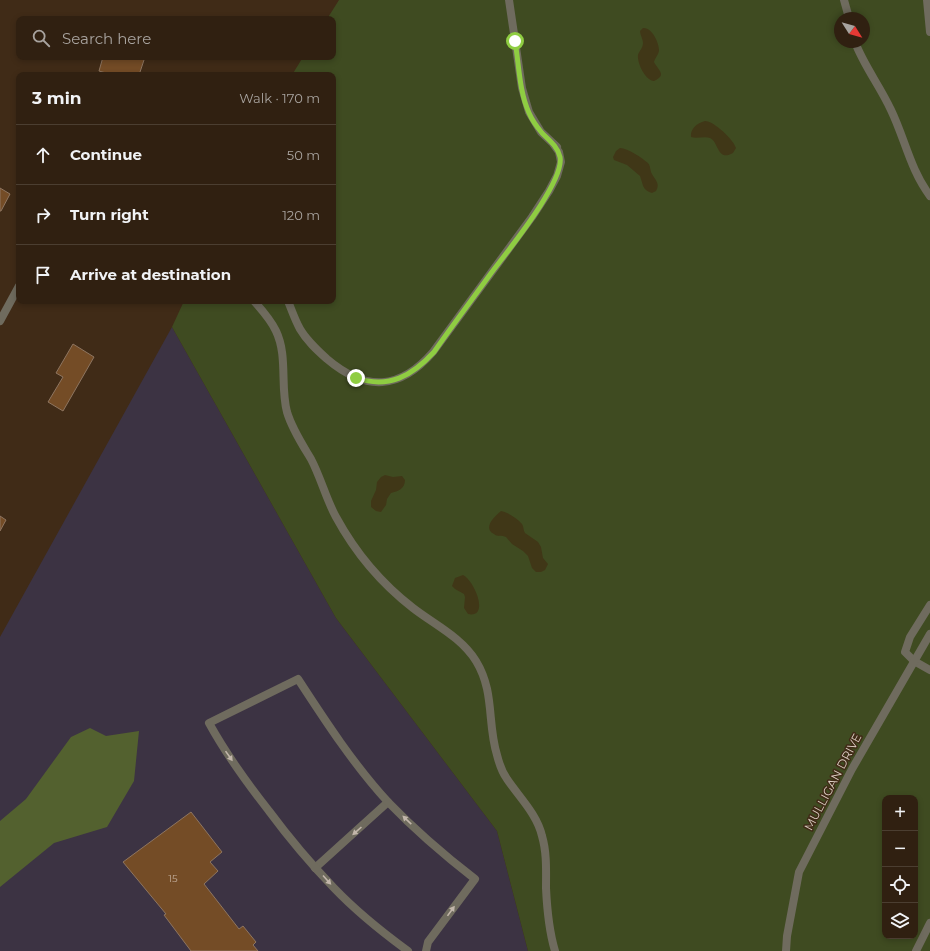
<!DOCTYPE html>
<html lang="en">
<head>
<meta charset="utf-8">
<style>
  body { margin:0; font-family:Montserrat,sans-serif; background:#3c2d1f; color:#f1f3f6 }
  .controls { position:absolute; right:12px; bottom:12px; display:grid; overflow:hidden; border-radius:8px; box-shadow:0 2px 6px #0003 }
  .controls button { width:36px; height:36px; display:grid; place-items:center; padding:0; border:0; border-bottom:1px solid #4b3e31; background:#302011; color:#f1f3f6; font:20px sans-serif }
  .compass { position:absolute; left:834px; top:12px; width:36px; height:36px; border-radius:50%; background:#302011; box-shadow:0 2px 6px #0003; rotate:127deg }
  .stop { position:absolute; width:12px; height:12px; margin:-9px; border:3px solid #8fcd42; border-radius:50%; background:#fff }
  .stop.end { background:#8fcd42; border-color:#fff; box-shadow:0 1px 4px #0008 }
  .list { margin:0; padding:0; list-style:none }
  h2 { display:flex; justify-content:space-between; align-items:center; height:52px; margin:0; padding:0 16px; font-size:17px }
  h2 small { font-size:13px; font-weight:400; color:#a8a39f }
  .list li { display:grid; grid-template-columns:26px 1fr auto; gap:12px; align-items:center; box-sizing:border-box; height:60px; padding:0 16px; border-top:1px solid #4b3e31 }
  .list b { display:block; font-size:15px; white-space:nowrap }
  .list em { font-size:13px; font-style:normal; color:#a8a39f }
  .icon { flex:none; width:22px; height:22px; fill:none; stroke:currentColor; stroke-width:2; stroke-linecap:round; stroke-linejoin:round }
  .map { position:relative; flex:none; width:930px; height:951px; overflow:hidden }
  .search { position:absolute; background:#302011; box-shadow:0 2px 6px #0003; left:16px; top:16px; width:320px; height:44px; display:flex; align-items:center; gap:10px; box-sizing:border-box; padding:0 14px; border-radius:8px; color:#a8a39f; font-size:15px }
  .panel { position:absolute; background:#302011; box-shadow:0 2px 6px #0003; left:16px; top:72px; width:320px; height:232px; border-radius:8px }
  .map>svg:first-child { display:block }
</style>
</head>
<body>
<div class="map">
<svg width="930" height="951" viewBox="0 0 930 951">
  <rect width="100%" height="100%" fill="#402b17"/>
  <!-- education -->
  <path fill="#3c3343" d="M172 327 336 618 497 831 528 951H0V637Z"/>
  <!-- green -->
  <path fill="#3f4b21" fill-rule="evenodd" d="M339 0H930V951H528L497 831 336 618 172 327 184 301H333V75H292L303 57H333V19H327ZM840 18H864V42H840ZM885 798H915V936H885Z"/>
  <!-- forest -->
  <path fill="#53612f" d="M90 728 106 736 139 731 134 781 107 827 54 843 0 887V821L26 799 71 737Z"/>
  <!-- sand -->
  <g fill="#403717">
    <path d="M643 28C652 27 659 43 659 50 659 54 655 58 654 62 659 71 667 75 654 81 645 80 637 63 638 55 639 51 643 48 643 43 643 39 640 35 640 31Z"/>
    <path d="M705 121C714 121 734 140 736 148L733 153C717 162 719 142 710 138 705 136 696 139 691 137 690 129 697 123 705 121Z"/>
    <path d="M620 148C628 148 642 158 648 163 650 165 650 168 651 172 654 179 661 183 656 191L652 193C642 190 643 184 640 176L627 165 614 160 613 157 616 151Z"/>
    <path d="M385 475 393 477 402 476 405 480C405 489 398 491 391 493L387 499 386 505 381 512 376 511 371 507V501L376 490 377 482 381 477Z"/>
    <path d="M501 511C507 512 517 518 522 524 524 527 523 530 525 533L538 542 541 547 543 558 548 564 545 570 541 572H536L532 568 528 556 523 551 512 544 506 537C502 535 497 537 494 534 482 528 495 516 501 511Z"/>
    <path d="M463 575C475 581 490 619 468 614L464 608 465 597 464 594 455 589 452 586 455 578Z"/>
  </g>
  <!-- building -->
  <g fill="#744c26" stroke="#8e7560">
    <path d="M103 57H145L139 75H106V73L99 71Z"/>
    <path d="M0 188 10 194 1 211H0Z"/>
    <path d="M73 344 94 357 63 411 48 402 63 377 56 373Z"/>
    <path d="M0 516 6 520 0 531Z"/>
    <path d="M191 812 222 852 210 862 218 871 204 884 239 929 243 926 256 942 253 945 258 951H191L164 915 166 914 123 862Z"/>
  </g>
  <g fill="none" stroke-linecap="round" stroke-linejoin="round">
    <!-- service -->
    <g stroke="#6f6b5e" stroke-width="8">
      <path d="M509 0 522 88 529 112 541 132 557 147"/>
      <path d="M844 0 849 18"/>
      <path d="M927 0 930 32"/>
      <path d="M855 42C864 66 880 86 891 110 905 139 910 169 930 196"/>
      <path d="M254 301C262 310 271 320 276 331 288 356 280 386 287 412 292 429 302 444 311 459 321 478 326 499 336 517 355 552 382 584 413 608 435 625 461 637 476 661 495 692 487 723 497 755 499 763 502 772 507 779 519 797 537 814 542 836 547 853 546 871 546 888 547 909 549 931 555 951"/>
      <path d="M288 301C292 311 295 320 300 329 307 341 317 350 327 359 366 392 400 390 433 352L532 217 549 191 557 176 561 162 559 152 554 145"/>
      <path d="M930 605 910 637 905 652 914 661 930 670"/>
      <path d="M315 868 388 802"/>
      <path d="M408 951C382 932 356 911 334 888 311 864 289 838 269 811 247 783 226 754 209 723L298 679C326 722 354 765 388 802 415 830 444 855 475 879L428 942 426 951"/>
      <path d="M916 951 930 923"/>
    </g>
    <!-- minor -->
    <g stroke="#6f6b5e" stroke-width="8">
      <path d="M0 321 19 286"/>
      <path d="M786 951 787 936 799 872 852 769 930 634"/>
    </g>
  </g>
  <!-- one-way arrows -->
  <defs><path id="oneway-solid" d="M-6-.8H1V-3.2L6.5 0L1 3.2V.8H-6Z"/></defs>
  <g fill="#c2b6aa">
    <use href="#oneway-solid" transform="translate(229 756) rotate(55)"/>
    <use href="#oneway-solid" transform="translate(407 820) rotate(-136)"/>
    <use href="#oneway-solid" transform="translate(357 831) rotate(138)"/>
    <use href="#oneway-solid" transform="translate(327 880) rotate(48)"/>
    <use href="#oneway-solid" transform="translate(451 911) rotate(-54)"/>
  </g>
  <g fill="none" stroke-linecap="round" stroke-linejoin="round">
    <!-- route -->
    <path stroke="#8fcd42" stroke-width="5" d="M356 378C389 389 412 376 434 352 452 326 471 301 489 276 505 254 565 182 560 157 558 147 549 140 542 133 537 127 532 120 529 113 519 91 519 64 515 41"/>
  </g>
  <g text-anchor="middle" stroke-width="3" stroke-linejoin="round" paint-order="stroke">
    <!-- number labels -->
    <g font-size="10" fill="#c3ae9c">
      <text x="173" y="882">15</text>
    </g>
    <!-- street labels -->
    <g font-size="12" fill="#ddcfc4" stroke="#402b17">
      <text transform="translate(833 782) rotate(-62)" y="4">MULLIGAN DRIVE</text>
    </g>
  </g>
</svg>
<div class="controls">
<button>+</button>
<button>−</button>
<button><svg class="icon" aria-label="locate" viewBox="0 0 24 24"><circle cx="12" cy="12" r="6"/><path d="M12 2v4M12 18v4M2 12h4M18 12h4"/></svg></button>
<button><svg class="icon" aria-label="layers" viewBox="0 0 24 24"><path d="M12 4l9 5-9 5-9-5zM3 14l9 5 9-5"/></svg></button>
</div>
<svg class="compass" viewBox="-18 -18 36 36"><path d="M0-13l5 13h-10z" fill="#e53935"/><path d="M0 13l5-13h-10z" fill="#a8a39f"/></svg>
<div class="stop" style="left:515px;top:41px"></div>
<div class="stop end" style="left:356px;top:378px"></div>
<div class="search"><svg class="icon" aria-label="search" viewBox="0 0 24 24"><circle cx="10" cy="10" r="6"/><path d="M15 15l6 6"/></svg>Search here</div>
<section class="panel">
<h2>3 min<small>Walk · 170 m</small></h2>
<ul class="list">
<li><svg class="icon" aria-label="ahead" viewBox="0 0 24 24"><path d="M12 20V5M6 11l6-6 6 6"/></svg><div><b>Continue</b></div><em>50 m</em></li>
<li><svg class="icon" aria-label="right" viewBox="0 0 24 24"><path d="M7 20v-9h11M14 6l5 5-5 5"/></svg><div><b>Turn right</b></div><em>120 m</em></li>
<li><svg class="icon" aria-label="arrive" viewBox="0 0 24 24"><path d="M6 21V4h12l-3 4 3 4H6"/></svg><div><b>Arrive at destination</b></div></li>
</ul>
</section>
</div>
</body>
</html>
